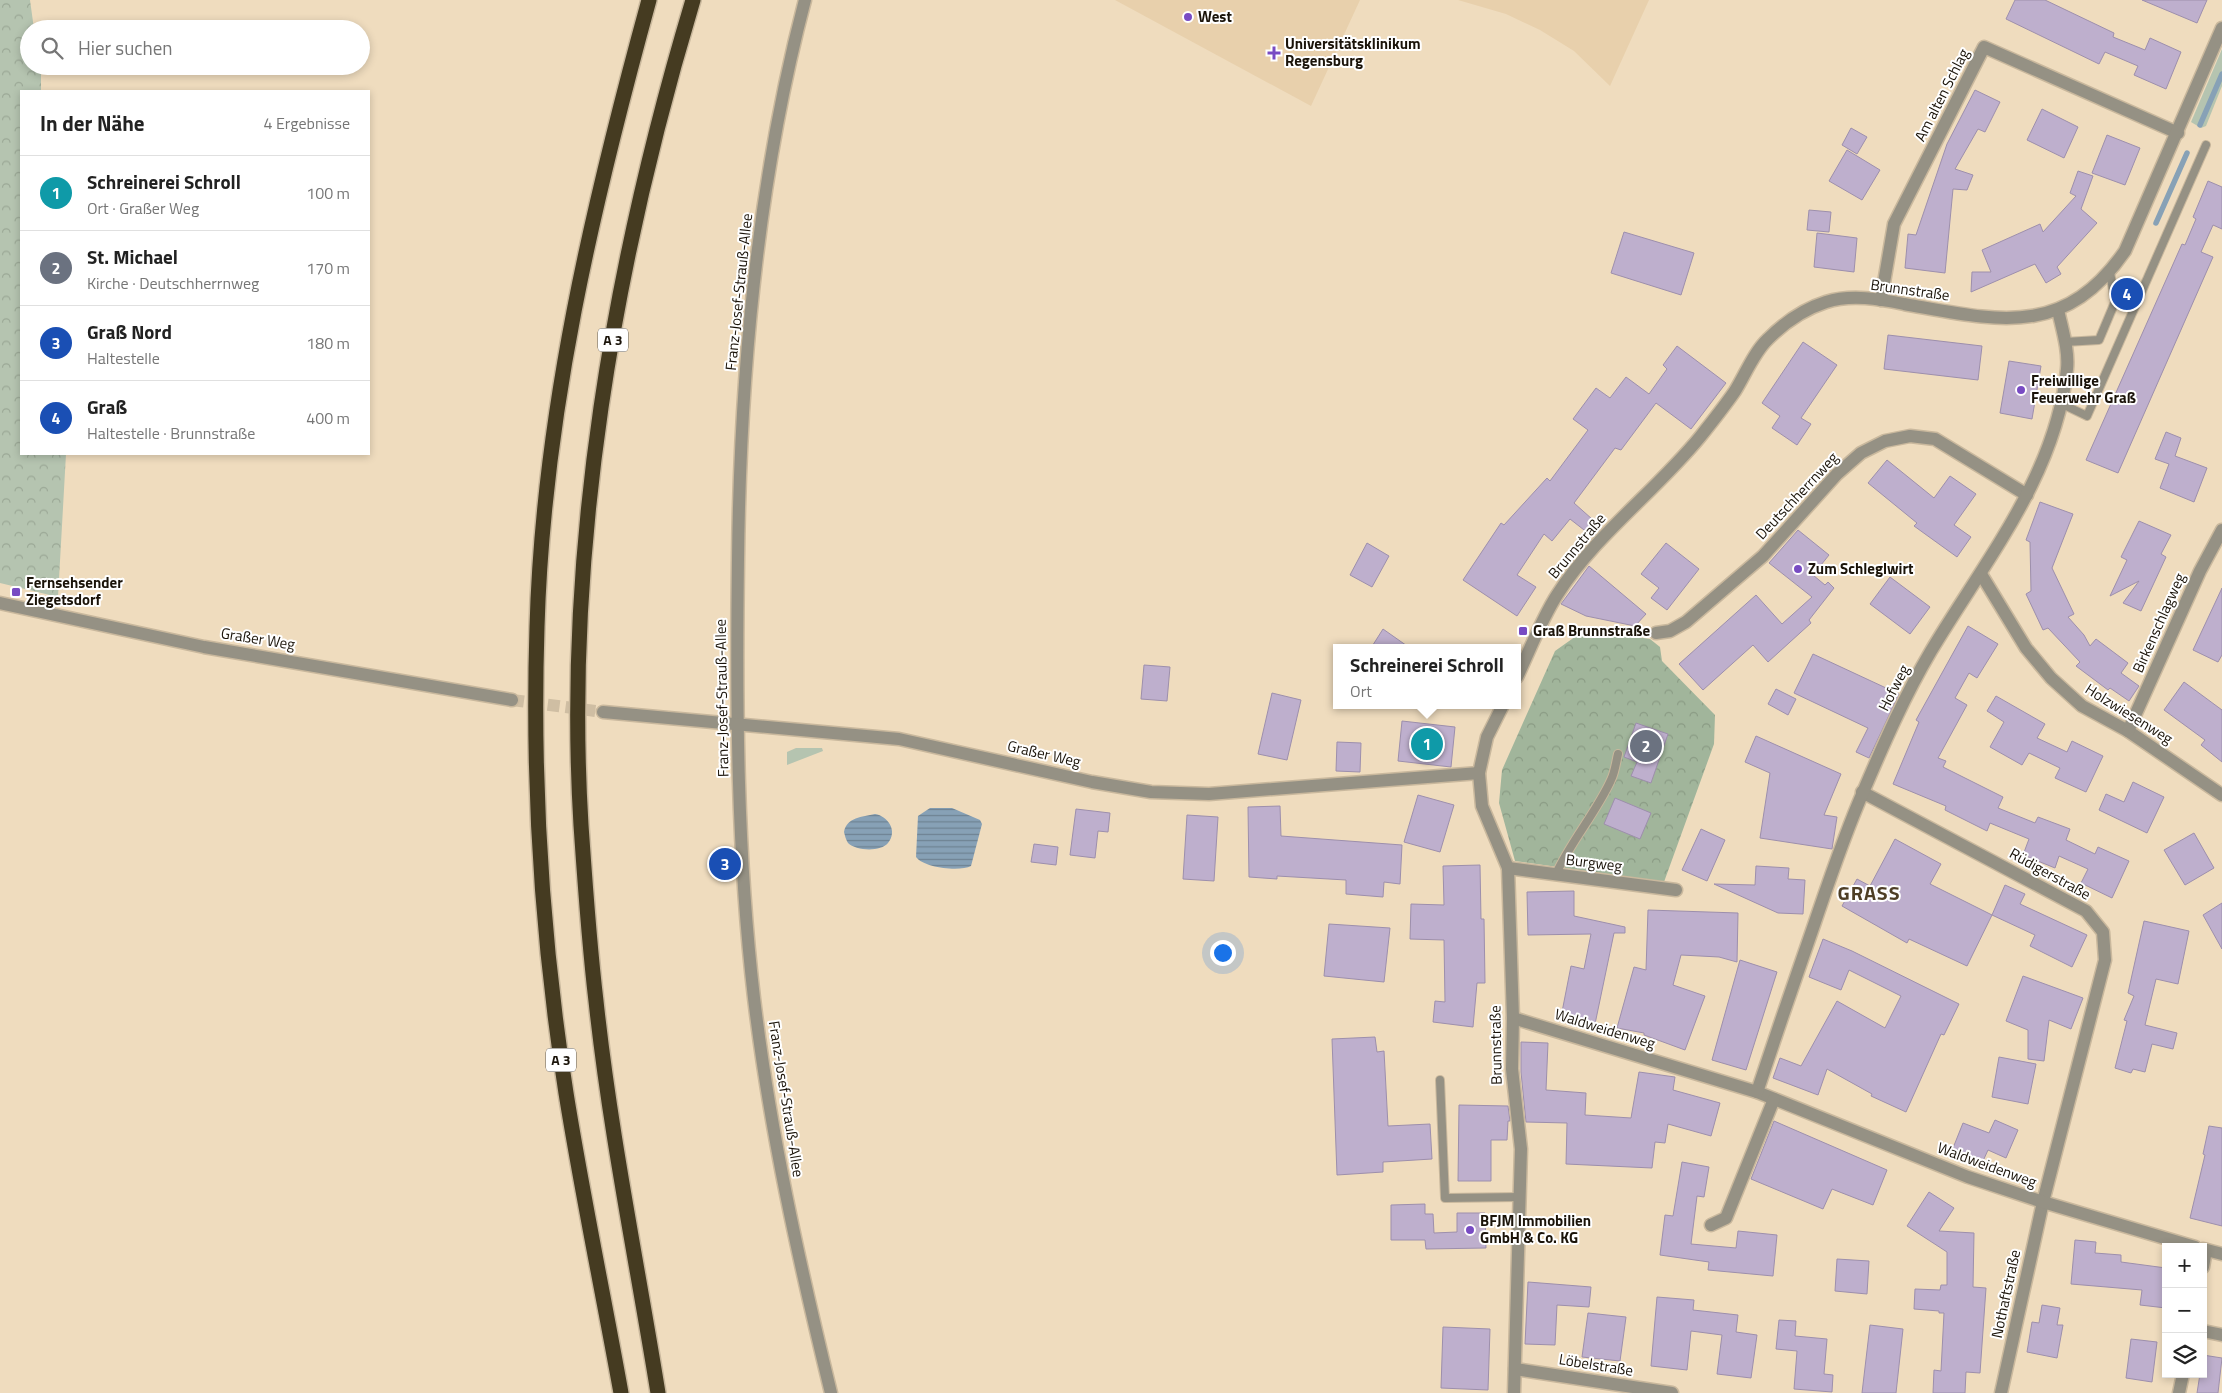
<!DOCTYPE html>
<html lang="de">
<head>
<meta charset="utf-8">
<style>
  body { margin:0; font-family:"Titillium Web",sans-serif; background:#f6f6f6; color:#222 }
  .controls { position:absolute; right:15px; bottom:15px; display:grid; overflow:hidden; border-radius:0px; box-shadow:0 2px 8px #0003 }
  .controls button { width:45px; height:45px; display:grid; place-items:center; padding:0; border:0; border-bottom:1px solid #e0e0e0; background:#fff; color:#222; font:25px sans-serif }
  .you { position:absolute; left:1222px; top:952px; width:18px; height:18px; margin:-12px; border:4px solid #fff; border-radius:50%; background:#1a73e8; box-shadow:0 0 0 8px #1a73e833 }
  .badge { display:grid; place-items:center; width:32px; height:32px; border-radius:50%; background:#2563eb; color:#fff; font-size:16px; font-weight:700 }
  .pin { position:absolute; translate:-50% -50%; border:2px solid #fff; box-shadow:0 1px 5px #0006 }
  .popup { position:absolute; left:1333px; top:644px; width:188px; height:65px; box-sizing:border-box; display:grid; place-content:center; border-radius:0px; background:#fff; filter:drop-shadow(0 1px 4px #0005); font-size:16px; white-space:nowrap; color:#767676 }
  .popup b { font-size:19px; color:#222 }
  .popup::after { content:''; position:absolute; left:50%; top:100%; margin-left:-10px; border:10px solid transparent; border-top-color:#fff }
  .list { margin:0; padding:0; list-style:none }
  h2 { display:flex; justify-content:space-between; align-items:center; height:65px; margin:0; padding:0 20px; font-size:21px }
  h2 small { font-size:16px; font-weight:400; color:#767676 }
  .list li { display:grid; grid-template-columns:32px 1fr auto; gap:15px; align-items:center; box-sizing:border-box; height:75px; padding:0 20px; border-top:1px solid #e0e0e0 }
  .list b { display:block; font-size:19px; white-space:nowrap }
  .list p { margin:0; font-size:16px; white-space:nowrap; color:#767676 }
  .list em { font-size:16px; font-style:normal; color:#767676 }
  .icon { flex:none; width:28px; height:28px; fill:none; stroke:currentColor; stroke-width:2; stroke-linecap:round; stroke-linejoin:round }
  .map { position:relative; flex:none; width:2222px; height:1393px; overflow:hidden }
  .search { position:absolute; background:#fff; box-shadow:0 2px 8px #0003; left:20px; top:20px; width:350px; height:55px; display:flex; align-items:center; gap:12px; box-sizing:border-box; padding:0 18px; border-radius:28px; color:#767676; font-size:19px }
  .panel { position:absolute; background:#fff; box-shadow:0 2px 8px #0003; left:20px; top:90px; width:350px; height:365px; border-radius:0px }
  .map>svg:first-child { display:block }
</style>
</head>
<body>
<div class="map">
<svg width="2222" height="1393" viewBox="0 0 2222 1393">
  <defs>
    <pattern id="forest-crowns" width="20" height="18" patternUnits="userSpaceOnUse" patternTransform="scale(1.25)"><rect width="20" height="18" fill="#a1b59b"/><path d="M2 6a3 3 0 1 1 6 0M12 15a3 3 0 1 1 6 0" fill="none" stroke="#8a9b84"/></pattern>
    <pattern id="park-crowns" width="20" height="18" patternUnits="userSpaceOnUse" patternTransform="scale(1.25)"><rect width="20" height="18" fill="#b5c4b0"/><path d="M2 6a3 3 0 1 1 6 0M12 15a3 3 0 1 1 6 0" fill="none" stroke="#9ba896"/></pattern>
    <pattern id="water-rules" width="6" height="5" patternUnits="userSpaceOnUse" patternTransform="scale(1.25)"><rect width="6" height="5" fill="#87a1b6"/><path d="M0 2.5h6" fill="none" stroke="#6e8292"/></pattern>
  </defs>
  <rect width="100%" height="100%" fill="#efdcbe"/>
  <!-- built -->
  <g fill="#e8d0ac">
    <path d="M1115 0H1360L1311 106Z"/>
    <path d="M1458 0H1649L1610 86 1574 51 1540 30 1506 14Z"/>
  </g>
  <!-- grass -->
  <g fill="#b5c4b0">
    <path d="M2222 49V86L2206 126 2201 128 2191 122Z"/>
    <path d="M796 748H822L823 751 787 765V752Z"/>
  </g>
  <!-- forest -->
  <path fill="url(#forest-crowns)" d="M1604 632 1650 639 1660 647 1662 661 1715 715 1714 744 1664 882 1515 861 1499 803 1502 770 1555 651 1579 634Z"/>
  <!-- park -->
  <path fill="url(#park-crowns)" d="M0 0H30L34 29H29V66L41 68V91H21V454H66L58 597 0 583Z"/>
  <!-- water -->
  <g fill="url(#water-rules)">
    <path d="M930 808H952L980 820 982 824 971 866C960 872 924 868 916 857L918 816Z"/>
    <path d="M875 814C888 816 898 831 888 843 881 852 856 851 848 843 846 840 845 836 844 832 847 817 862 817 875 814Z"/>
  </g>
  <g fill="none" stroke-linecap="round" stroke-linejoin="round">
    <!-- stream -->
    <g stroke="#87a1b6" stroke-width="5.5">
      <path d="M2200 125 2222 74"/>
      <path d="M2156 223 2187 153"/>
    </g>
  </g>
  <!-- building -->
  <g fill="#beafcd" stroke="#9d8fac">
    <path d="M2015 0H2045L2114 33 2113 37 2145 50 2150 38 2181 52 2166 89 2134 75 2138 66 2105 52 2099 64 2006 19Z"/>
    <path d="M2142 0H2207L2197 23Z"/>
    <path d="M1975 90 2000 102 1985 132 1978 129 1955 169 1973 175 1967 190 1953 189 1945 273 1905 268 1908 234 1916 235 1947 144Z"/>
    <path d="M2042 109 2078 127 2064 158 2027 140Z"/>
    <path d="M1851 128 1867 137 1857 154 1842 145Z"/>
    <path d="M2107 135 2140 148 2125 185 2092 173Z"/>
    <path d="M1847 150 1880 170 1862 200 1829 181Z"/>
    <path d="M2078 171 2093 176 2081 209 2097 223 2057 267 2061 274 2046 283 2035 264 1971 292 1972 272H1991L1982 250 2040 224 2043 232 2076 196 2070 193Z"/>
    <path d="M2208 181 2222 187V229L2213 225 2201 252 2213 257 2118 473 2086 460 2182 244 2185 245 2196 219 2193 217Z"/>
    <path d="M1809 210 1831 212 1829 232 1807 230Z"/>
    <path d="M1624 232 1694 253 1681 295 1611 273Z"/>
    <path d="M1817 233 1857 238 1854 272 1814 267Z"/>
    <path d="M1888 335 1982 346 1978 380 1884 369Z"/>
    <path d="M1803 342 1837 365 1801 418 1811 424 1797 445 1772 428 1780 416 1762 403Z"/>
    <path d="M1677 346 1726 383 1691 429 1656 403 1621 450 1615 448 1574 503 1601 527 1593 537 1570 519 1552 541 1544 534 1517 575 1536 587 1517 616 1463 580 1501 523 1504 525 1547 478 1550 481 1588 430 1573 419 1596 388 1610 398 1626 377 1649 394 1667 369 1663 365Z"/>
    <path d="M2009 361 2041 366 2032 419 2000 413Z"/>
    <path d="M2166 432 2181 438 2175 456 2207 468 2194 502 2160 488 2169 464 2155 459Z"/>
    <path d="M1887 460 1934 498 1950 476 1976 494 1954 525 1971 537 1957 557 1914 526 1917 523 1868 483Z"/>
    <path d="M2040 502 2073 514 2052 568 2074 614 2068 617 2084 635 2090 646 2096 639 2128 663 2121 673 2139 686 2129 701 2110 688 2108 690 2076 666 2080 662 2048 628 2043 630 2026 594 2031 591 2030 542 2026 540Z"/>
    <path d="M2139 521 2171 535 2161 554 2166 557 2141 611 2123 603 2139 581 2110 596 2127 560 2121 557Z"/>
    <path d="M1798 530 1829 555 1813 575 1825 585 1828 582 1834 588 1809 620 1811 623 1768 662 1753 645 1703 690 1679 664 1756 595 1782 624 1812 597 1769 563Z"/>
    <path d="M1367 543 1389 556 1372 587 1350 575Z"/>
    <path d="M1666 543 1699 569 1667 610 1651 598 1659 588 1641 574Z"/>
    <path d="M1589 566 1646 614 1635 626 1586 616 1561 604Z"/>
    <path d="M1890 577 1930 607 1910 634 1870 604Z"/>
    <path d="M2222 588V655L2218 662 2193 650Z"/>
    <path d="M1968 626 1998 644 1977 678 1969 673 1955 698 1967 705 1938 758 1946 761 1943 767 2003 797 1998 808 2035 823 2038 817 2070 829 2066 840 2095 854 2098 847 2129 861 2112 898 2081 883 2088 869 2059 856 2055 868 2023 855 2029 839 1990 823 1987 831 1945 810 1946 806 1893 784 1919 722 1916 720Z"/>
    <path d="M1383 629 1410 648H1371Z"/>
    <path d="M1813 654 1899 694 1869 758 1856 752 1868 728 1794 693Z"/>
    <path d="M1144 665 1170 667 1167 701 1141 699Z"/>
    <path d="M2184 682 2222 710V762L2201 745 2205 740 2164 710Z"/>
    <path d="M1776 689 1796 699 1788 715 1768 704Z"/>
    <path d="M1272 693 1301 700 1287 760 1258 754Z"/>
    <path d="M1996 696 2045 724 2037 738 2067 752 2072 741 2103 756 2086 792 2055 778 2060 768 2029 753 2022 765 1990 747 2004 722 1987 711Z"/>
    <path d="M1402 721 1455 727 1451 767 1398 761Z"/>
    <path d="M1636 723 1668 734 1651 783 1631 776 1637 762 1624 757Z"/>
    <path d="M1756 736 1841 774 1824 815 1837 817 1832 849 1760 838 1770 773 1745 762Z"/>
    <path d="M1337 742 1361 743 1360 772 1336 771Z"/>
    <path d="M2133 782 2164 797 2147 833 2099 810 2106 794 2124 802Z"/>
    <path d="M1418 795 1454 805 1440 852 1404 842Z"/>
    <path d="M1615 798 1651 813 1640 839 1604 824Z"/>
    <path d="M1280 806 1281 836 1402 845 1400 884 1384 882 1383 897 1346 894V880L1277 876V879L1249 877 1248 807Z"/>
    <path d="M1076 809 1110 813 1108 832 1098 831 1095 858 1070 855Z"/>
    <path d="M1187 815 1218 817 1214 881 1183 879Z"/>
    <path d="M1701 829 1725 840 1707 881 1682 870Z"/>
    <path d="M2194 833 2214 868 2185 885 2164 850Z"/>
    <path d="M1895 839 1941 864 1930 884 1992 915 1967 966 1909 939 1907 943 1842 906 1857 879 1870 886Z"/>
    <path d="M1034 844 1058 847 1056 865 1031 862Z"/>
    <path d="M1480 865 1481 919H1484L1485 983H1477L1473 1027 1433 1022 1435 1001 1445 1002 1444 940 1410 939 1411 904 1444 905 1443 866Z"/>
    <path d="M1756 866 1789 868 1788 879 1805 880 1803 914 1778 913 1714 884 1755 885Z"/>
    <path d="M2005 885 2025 894 2020 904 2087 935 2072 967 2030 946 2035 935 1992 915Z"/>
    <path d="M1574 891V916L1625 927V933H1614L1595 1024 1561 1017 1571 966 1584 969 1591 934 1528 935 1527 892Z"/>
    <path d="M2222 903V949L2203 915Z"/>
    <path d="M1648 910 1738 913 1737 962 1719 957 1681 955 1673 985 1705 996 1685 1050 1644 1035V1033L1617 1028 1634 967 1646 970Z"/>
    <path d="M2144 921 2189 931 2178 984 2156 979 2145 1025 2177 1033 2173 1049 2152 1044 2145 1072 2133 1069 2131 1073 2115 1068 2127 1021 2124 1020 2134 996 2128 993Z"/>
    <path d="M1329 924 1390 928 1384 982 1324 976Z"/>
    <path d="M1823 939 1852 951 1959 1004 1944 1035 1941 1034 1906 1112 1871 1096 1872 1094 1827 1069 1818 1095 1773 1078 1780 1058 1801 1066 1837 1001 1885 1028 1901 996 1849 970 1841 990 1809 977Z"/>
    <path d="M1740 960 1777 972 1746 1070 1712 1060Z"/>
    <path d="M2023 976 2083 998 2071 1029 2049 1020 2044 1061 2028 1059V1030L2006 1021Z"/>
    <path d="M1375 1037 1377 1052 1384 1051 1388 1126 1430 1124 1432 1159 1383 1162V1172L1337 1175 1332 1039Z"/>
    <path d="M1521 1042 1548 1043 1546 1090 1586 1093 1585 1115 1631 1118 1639 1072 1675 1077 1673 1090 1720 1103 1711 1136 1668 1124 1665 1143 1655 1142 1652 1168 1566 1164 1567 1123 1526 1122 1521 1072Z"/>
    <path d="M1999 1057 2036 1064 2028 1104 1992 1097Z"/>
    <path d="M1459 1105 1508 1106 1510 1121H1508L1507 1140H1491V1181H1458Z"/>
    <path d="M1995 1120 2018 1130 2006 1158 1988 1150 1983 1161 1953 1148 1963 1123 1989 1133Z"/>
    <path d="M1774 1121 1887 1170 1873 1205 1832 1189 1823 1209 1751 1179Z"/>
    <path d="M2209 1126 2222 1128V1226L2190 1218 2205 1155 2203 1154Z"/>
    <path d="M1682 1162 1709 1167 1704 1197 1697 1196 1691 1244 1736 1248 1738 1231 1777 1235 1773 1276 1708 1270 1709 1262 1660 1255 1665 1215 1673 1216Z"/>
    <path d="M1929 1192 1954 1208 1939 1231 1974 1233 1973 1287 1986 1288 1980 1373 1966 1372 1965 1393H1933L1934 1370 1941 1371 1944 1313H1939V1311L1914 1309 1915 1289 1940 1290 1941 1285H1947V1252L1907 1226Z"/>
    <path d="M1425 1204V1214H1433L1434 1233 1457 1232V1213H1485L1486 1248 1426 1249 1425 1240H1391V1205Z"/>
    <path d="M2075 1240 2096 1242 2095 1253 2121 1255V1262L2166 1268V1308L2140 1305 2142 1290 2071 1284Z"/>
    <path d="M1837 1259 1869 1261 1867 1294 1835 1291Z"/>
    <path d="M1528 1282 1591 1287 1589 1307 1557 1305 1555 1345 1525 1344Z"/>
    <path d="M1657 1297 1694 1300 1693 1310 1738 1315 1736 1332 1757 1335 1751 1378 1717 1374 1722 1335 1691 1331 1687 1370 1651 1366Z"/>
    <path d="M2042 1305 2060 1308 2057 1325H2063L2057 1358 2027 1352 2032 1322 2039 1323Z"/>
    <path d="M1588 1313 1626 1317 1620 1361 1582 1357Z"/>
    <path d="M1779 1320 1796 1321 1795 1336 1827 1339 1824 1374 1833 1375 1832 1392 1794 1389 1797 1351 1776 1349Z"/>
    <path d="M1870 1325 1903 1329 1896 1393H1862Z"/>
    <path d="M1443 1327 1490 1329 1488 1390 1441 1388Z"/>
    <path d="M2131 1339 2157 1342 2152 1382 2126 1378Z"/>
    <path d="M2203 1355 2222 1358 2218 1393H2197L2200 1374H2203Z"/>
  </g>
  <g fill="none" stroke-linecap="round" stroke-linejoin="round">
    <!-- tertiary-tunnel -->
    <path stroke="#cfbea3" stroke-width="12" stroke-dasharray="12 6" stroke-linecap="butt" d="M512 700 603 712"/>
    <defs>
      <g id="service">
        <path d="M2065 342 2099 340 2115 302 2110 272"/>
        <path d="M2060 403 2087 416 2206 145"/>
        <path d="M1556 874C1571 841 1596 813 1611 780 1615 772 1616 762 1618 754"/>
        <path d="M1440 1080 1445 1198 1520 1197"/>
      </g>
      <g id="minor">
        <path d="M1881 300 1894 224 1984 47 2178 133"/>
        <path d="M1981 574 2026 648 2051 678 2082 706 2128 731 2222 795"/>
        <path d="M1656 633 1670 631 1686 622 1763 556 1837 474 1861 453 1885 441 1910 436 1935 439 2027 495"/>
        <path d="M2128 731 2200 571 2222 530"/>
        <path d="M1862 792 2086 911 2103 932 2105 960 2043 1202 2001 1393"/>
        <path d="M1508 868 1676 890"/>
        <path d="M1513 1018 1757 1092 1968 1177 2043 1202 2195 1247"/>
        <path d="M1757 1092C1776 1035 1795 979 1815 922 1830 878 1845 833 1864 790 1884 743 1905 695 1931 651 1984 562 2056 476 2067 369 2069 350 2062 329 2058 310"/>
        <path d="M1711 1225 1726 1218 1774 1099"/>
        <path d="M2203 1249 2222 1254"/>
        <path d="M2203 1267 2206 1250"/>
        <path d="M2203 1331 2222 1335"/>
        <path d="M1515 1369 1672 1393"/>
        <path d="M2179 1393 2183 1374"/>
      </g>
      <g id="tertiary">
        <path d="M805 0C757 182 740 372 738 560 736 706 737 853 754 998 770 1132 799 1262 831 1393"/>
        <path d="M0 603 204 647 512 700"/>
        <path d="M1517 677C1530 650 1541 620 1557 595 1595 535 1655 492 1700 437 1712 422 1724 407 1735 391 1745 375 1754 352 1768 339 1784 323 1804 309 1826 302 1851 294 1880 299 1904 304 1996 320 2063 340 2125 251L2222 28"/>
        <path d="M1503 705 1487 737 1479 773 1482 806 1508 868 1513 1018 1512 1069 1521 1149 1514 1393"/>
        <path d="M603 712 899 739 1092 782 1151 792 1209 794 1479 773"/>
      </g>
      <g id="motorway">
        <path d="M621 1393C603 1293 582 1193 566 1093 542 940 532 782 537 627 543 414 593 204 649 0"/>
        <path d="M658 1393C637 1263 610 1132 596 1001 589 943 585 883 581 825 564 549 614 263 693 0"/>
      </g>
    </defs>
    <!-- service casing -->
    <use href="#service" stroke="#c9b89d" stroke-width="10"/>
    <!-- minor casing -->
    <use href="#minor" stroke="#c9b89d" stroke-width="15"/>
    <!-- tertiary casing -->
    <use href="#tertiary" stroke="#c9b89d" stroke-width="15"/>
    <!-- motorway casing -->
    <use href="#motorway" stroke="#c9b89d" stroke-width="18"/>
    <!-- service -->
    <use href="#service" stroke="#959184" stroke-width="8"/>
    <!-- minor -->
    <use href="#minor" stroke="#959184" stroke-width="12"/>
    <!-- tertiary -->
    <use href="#tertiary" stroke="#959184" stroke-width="12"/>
    <!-- motorway -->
    <use href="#motorway" stroke="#453b21" stroke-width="15"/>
  </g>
  <!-- markers -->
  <g fill="#784bc3" stroke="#fff" stroke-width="2">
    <circle cx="1188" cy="17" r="5"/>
    <path d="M1271.5 45.5h5v5h5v5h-5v5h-5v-5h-5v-5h5z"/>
    <circle cx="2021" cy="390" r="5"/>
    <circle cx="1798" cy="569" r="5"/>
    <rect x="11" y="587" width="10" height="10" rx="2.5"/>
    <rect x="1518" y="626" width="10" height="10" rx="2.5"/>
    <circle cx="1470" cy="1230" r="5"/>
  </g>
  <g text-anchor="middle" stroke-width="4" stroke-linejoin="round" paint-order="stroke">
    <!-- shield labels -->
    <g fill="#fff" stroke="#5f5a53" stroke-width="1">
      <rect x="598" y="328.5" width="30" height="23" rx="4"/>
      <rect x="546" y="1048.5" width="30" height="23" rx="4"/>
    </g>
    <g font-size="14" font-weight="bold" fill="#1a1309">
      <text x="613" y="345">A 3</text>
      <text x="561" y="1065">A 3</text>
    </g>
    <!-- poi labels -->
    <g font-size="15" font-weight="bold" fill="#1a1309" stroke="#fff" text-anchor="start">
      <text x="1198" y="22">West</text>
      <text x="1285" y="49">Universitätsklinikum<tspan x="1285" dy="17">Regensburg</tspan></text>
      <text x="2031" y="386">Freiwillige<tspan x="2031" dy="17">Feuerwehr Graß</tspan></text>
      <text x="1808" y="574">Zum Schleglwirt</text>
      <text x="26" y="588">Fernsehsender<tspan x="26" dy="17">Ziegetsdorf</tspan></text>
      <text x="1533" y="636">Graß Brunnstraße</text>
      <text x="1480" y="1226">BFJM Immobilien<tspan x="1480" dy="17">GmbH &amp; Co. KG</tspan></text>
    </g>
    <!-- street labels -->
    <g font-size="15" fill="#1a1309" stroke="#fff">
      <text transform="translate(1942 95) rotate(-63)" y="5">Am alten Schlag</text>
      <text transform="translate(1910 290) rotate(8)" y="5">Brunnstraße</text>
      <text transform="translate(739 292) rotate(-84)" y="5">Franz-Josef-Strauß-Allee</text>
      <text transform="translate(1797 496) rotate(-47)" y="5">Deutschherrnweg</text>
      <text transform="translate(1577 546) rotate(-50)" y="5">Brunnstraße</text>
      <text transform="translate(2159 623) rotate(-66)" y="5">Birkenschlagweg</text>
      <text transform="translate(258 639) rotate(9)" y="5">Graßer Weg</text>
      <text transform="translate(1894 688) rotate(-63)" y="5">Hofweg</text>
      <text transform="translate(722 698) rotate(-91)" y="5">Franz-Josef-Strauß-Allee</text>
      <text transform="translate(2129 714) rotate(32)" y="5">Holzwiesenweg</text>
      <text transform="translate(1044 754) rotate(13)" y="5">Graßer Weg</text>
      <text transform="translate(1594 863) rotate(7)" y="5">Burgweg</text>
      <text transform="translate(2050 874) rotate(29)" y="5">Rüdigerstraße</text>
      <text transform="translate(1605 1029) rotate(17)" y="5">Waldweidenweg</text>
      <text transform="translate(1496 1045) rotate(-91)" y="5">Brunnstraße</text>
      <text transform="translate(786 1099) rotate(81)" y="5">Franz-Josef-Strauß-Allee</text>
      <text transform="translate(1987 1165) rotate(20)" y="5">Waldweidenweg</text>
      <text transform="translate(2006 1294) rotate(-78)" y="5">Nothaftstraße</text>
      <text transform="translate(1596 1365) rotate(9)" y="5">Löbelstraße</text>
    </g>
    <!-- district labels -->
    <g font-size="20" font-weight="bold" letter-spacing="1" fill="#4e3e25" stroke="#fff">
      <text x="1869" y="900">GRASS</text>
    </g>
  </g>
</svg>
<div class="controls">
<button>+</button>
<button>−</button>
<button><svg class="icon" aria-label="layers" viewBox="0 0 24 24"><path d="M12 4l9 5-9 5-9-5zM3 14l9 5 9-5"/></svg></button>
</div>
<div class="you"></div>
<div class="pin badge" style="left:1427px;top:744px;background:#0f9aa8">1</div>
<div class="popup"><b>Schreinerei Schroll</b>Ort</div>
<div class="pin badge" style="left:1646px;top:746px;background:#6b7280">2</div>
<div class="pin badge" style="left:725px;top:864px;background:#1a4fb4">3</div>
<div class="pin badge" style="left:2127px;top:294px;background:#1a4fb4">4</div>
<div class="search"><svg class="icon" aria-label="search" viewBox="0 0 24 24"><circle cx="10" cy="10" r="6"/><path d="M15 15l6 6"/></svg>Hier suchen</div>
<section class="panel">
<h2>In der Nähe<small>4 Ergebnisse</small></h2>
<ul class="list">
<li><span class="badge" style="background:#0f9aa8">1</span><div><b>Schreinerei Schroll</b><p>Ort · Graßer Weg</p></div><em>100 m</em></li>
<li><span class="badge" style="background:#6b7280">2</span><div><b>St. Michael</b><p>Kirche · Deutschherrnweg</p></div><em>170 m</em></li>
<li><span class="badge" style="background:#1a4fb4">3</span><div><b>Graß Nord</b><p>Haltestelle</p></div><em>180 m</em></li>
<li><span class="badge" style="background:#1a4fb4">4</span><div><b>Graß</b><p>Haltestelle · Brunnstraße</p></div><em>400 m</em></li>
</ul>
</section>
</div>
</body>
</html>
